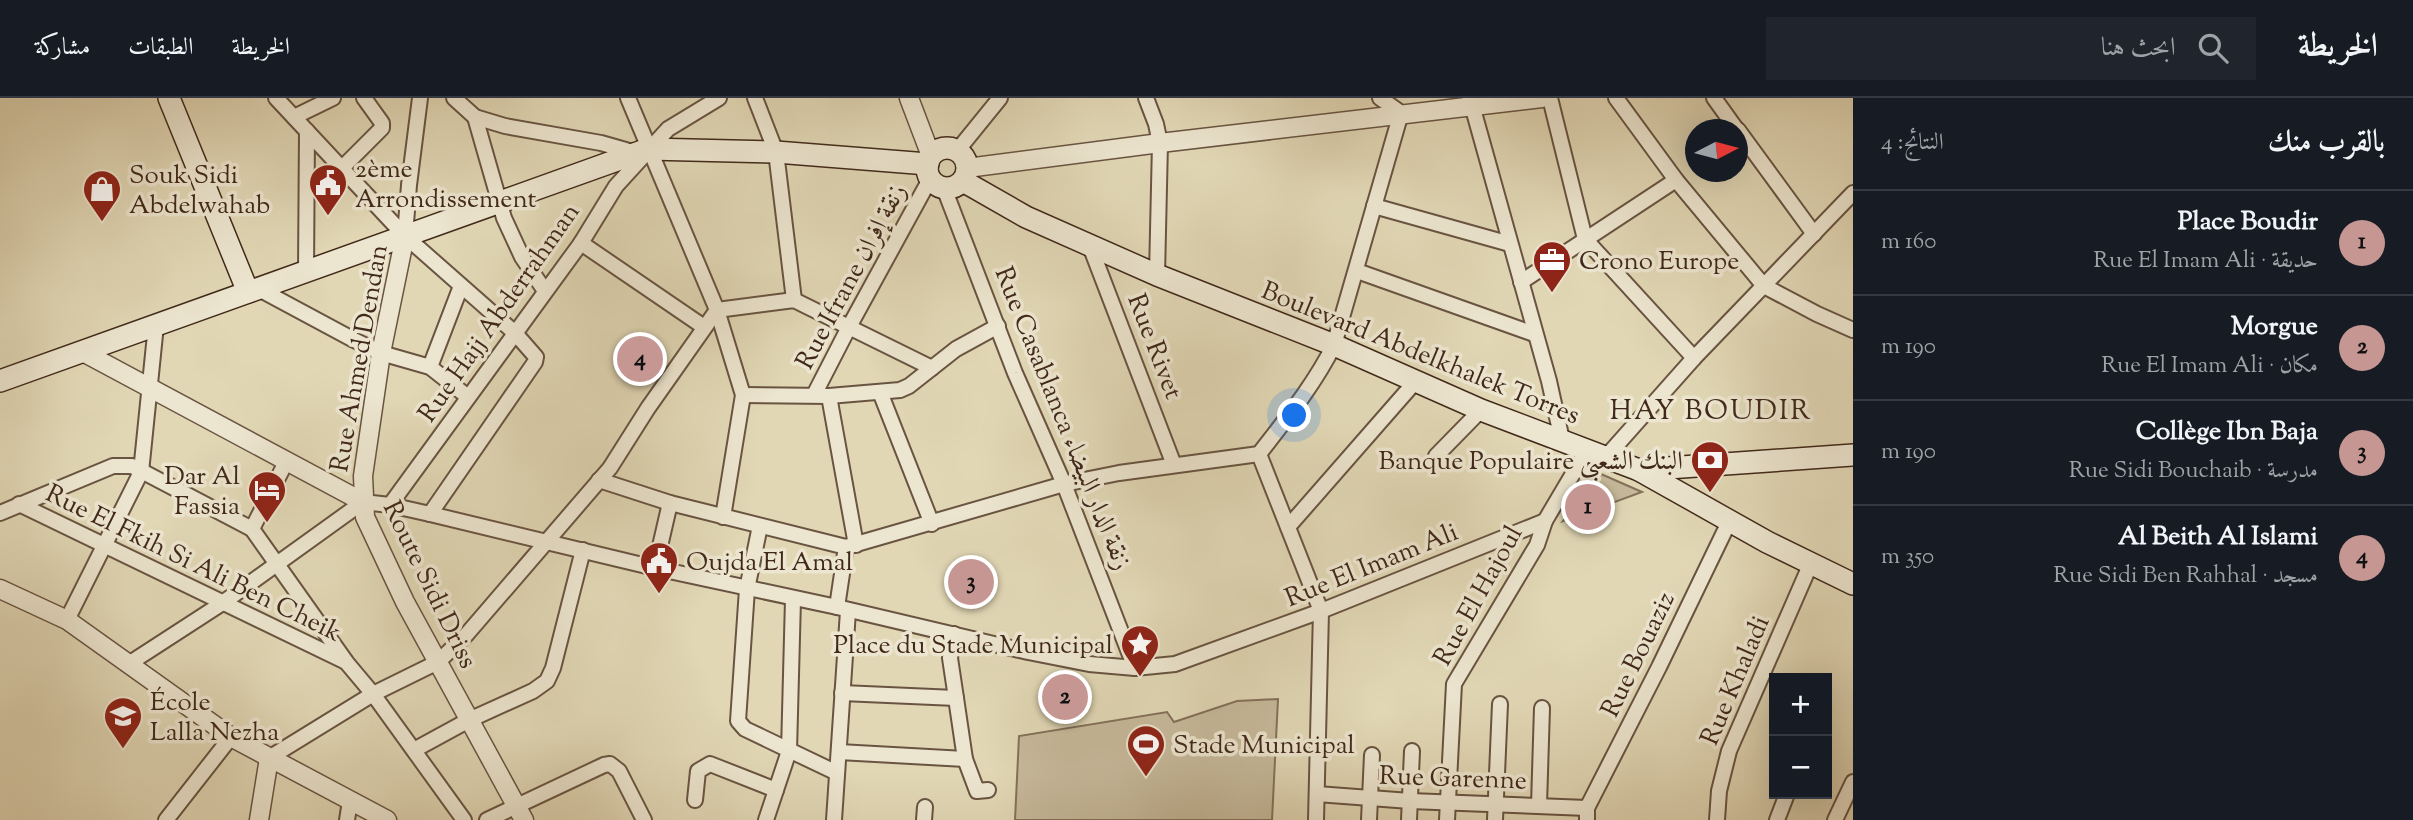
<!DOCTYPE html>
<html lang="ar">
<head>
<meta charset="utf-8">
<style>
  body { margin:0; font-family:"Sorts Mill Goudy",Amiri,serif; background:#20242c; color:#f1f3f6; direction:rtl }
  .controls { position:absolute; right:21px; bottom:21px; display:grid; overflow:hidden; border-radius:0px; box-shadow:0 7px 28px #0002 }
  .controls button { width:63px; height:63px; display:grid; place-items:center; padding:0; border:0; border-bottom:2px solid #363941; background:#171b24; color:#f1f3f6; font:35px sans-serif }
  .compass { position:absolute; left:1685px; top:21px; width:63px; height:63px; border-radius:50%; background:#171b24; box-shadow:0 7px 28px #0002; rotate:84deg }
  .you { position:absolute; left:1295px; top:318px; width:24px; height:24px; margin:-18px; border:5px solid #fff; border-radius:50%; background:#1a73e8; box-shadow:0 0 0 10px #1a73e833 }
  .badge { display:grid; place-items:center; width:46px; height:46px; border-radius:50%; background:#c59692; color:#111; font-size:23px; font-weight:700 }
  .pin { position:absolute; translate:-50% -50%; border:4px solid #fff; box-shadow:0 2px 7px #0006 }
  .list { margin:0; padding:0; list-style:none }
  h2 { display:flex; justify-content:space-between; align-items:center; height:91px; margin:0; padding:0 28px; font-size:30px }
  h2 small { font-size:23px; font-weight:400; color:#9ea1a6 }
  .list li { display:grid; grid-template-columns:46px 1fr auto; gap:21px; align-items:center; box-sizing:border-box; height:105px; padding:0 28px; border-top:2px solid #363941 }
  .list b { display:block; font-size:26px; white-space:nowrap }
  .list p { margin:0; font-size:23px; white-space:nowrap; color:#9ea1a6 }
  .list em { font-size:23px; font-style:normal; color:#9ea1a6 }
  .icon { flex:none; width:38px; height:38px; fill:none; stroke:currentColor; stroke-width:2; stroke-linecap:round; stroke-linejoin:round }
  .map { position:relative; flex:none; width:1853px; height:722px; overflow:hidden; direction:ltr }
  header { display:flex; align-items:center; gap:42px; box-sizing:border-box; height:98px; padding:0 35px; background:#171b24; border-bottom:2px solid #363941 }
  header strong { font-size:33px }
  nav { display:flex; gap:38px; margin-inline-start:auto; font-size:24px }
  .search { width:490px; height:63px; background:#20242c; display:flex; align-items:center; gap:18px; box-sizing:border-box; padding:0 24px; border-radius:0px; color:#9ea1a6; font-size:26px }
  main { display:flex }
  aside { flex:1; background:#171b24 }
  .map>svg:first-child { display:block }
</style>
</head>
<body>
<header>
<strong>الخريطة</strong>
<div class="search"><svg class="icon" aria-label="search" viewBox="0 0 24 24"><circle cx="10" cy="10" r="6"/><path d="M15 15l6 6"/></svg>ابحث هنا</div>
<nav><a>الخريطة</a><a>الطبقات</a><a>مشاركة</a></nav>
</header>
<main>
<aside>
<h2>بالقرب منك<small>النتائج: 4</small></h2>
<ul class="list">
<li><span class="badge">1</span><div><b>Place Boudir</b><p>حديقة · Rue El Imam Ali</p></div><em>160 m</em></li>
<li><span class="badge">2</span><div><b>Morgue</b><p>مكان · Rue El Imam Ali</p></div><em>190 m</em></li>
<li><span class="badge">3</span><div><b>Collège Ibn Baja</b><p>مدرسة · Rue Sidi Bouchaib</p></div><em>190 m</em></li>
<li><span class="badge">4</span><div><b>Al Beith Al Islami</b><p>مسجد · Rue Sidi Ben Rahhal</p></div><em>350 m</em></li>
</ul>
</aside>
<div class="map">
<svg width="1853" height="722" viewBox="0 0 1853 722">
  <rect width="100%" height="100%" fill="#e1d7b5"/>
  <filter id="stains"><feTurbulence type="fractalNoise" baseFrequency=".00286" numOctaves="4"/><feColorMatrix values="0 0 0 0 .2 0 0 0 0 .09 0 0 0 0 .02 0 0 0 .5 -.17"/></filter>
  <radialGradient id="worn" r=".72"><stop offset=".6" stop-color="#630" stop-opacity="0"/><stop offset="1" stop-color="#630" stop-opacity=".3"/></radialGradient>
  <!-- green -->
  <g fill="#c6b99b" stroke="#84715a" stroke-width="2">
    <path d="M1601 376 1642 394 1563 423Z"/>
    <path d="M1278 601 1272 722H1015L1019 638 1167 614 1174 624 1237 603Z"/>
  </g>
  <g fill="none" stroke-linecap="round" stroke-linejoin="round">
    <defs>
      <g id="minor">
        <path d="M276 0 405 138 515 235 536 259 535 264 430 416"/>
        <path d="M454 0 475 19 505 28 601 45 636 55"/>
        <path d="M628 0 717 212 743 297 723 419"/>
        <path d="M755 0 776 54 794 202"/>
        <path d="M1146 0 1156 26 1160 45 1157 177"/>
        <path d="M1470 0 1549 283 1562 342"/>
        <path d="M1550 0 1585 141 1694 260"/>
        <path d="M1616 0 1676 82 1764 188 1817 216 1853 232"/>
        <path d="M1714 0 1737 32"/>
        <path d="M294 19 333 0"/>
        <path d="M475 19 504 120 522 159 545 193"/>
        <path d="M1738 32 1814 136"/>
        <path d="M957 53 1000 0"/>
        <path d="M342 70 382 30V25L364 0"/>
        <path d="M944 90 1015 275 1064 386 1135 570"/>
        <path d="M1374 108 1510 146"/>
        <path d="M405 138 409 87 420 0"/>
        <path d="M581 145 704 229"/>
        <path d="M1090 148 1174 367"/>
        <path d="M306 173 307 33"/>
        <path d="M1357 173 1534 236"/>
        <path d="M1521 184 1676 82"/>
        <path d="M259 191 354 242 381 255 430 269 468 299"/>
        <path d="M430 269 461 188"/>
        <path d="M880 294 932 426"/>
        <path d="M743 297 829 298 900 292 909 288 956 251 998 228"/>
        <path d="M814 297 849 229 930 81"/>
        <path d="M829 298 856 447"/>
        <path d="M1259 356C1286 321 1314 287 1334 247L1401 15 1380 0"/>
        <path d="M1259 356 1321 513 1316 722"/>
        <path d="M1436 358 1481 312"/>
        <path d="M1606 359 1694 260 1853 95"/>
        <path d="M599 382 670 405 846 449 1064 386 1119 375 1259 356"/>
        <path d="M19 406 346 564"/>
        <path d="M390 407 581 145 616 88 668 31 719 0"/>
        <path d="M0 415 113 368H132L252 431 347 565 373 596 464 722"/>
        <path d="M760 428 747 491 738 623 745 631 837 675"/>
        <path d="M1288 429 1415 284"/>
        <path d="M252 431 286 364"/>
        <path d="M655 470 670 405"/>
        <path d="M837 509 846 449"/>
        <path d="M67 522 141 374 156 227"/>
        <path d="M954 536 950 560 956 600 965 661 977 693 988 692"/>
        <path d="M130 565 221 506 363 404 390 407 430 416 655 470 837 509 1028 554 1089 566 1135 570 1175 566 1321 513 1545 423"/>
        <path d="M842 595 956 600"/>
        <path d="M414 652 469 622 533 593 547 583 553 570 583 452"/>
        <path d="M839 654 965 661"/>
        <path d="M269 660 373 596 438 564 467 536 610 370 648 310 717 212 794 202 932 270"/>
        <path d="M1317 696 1410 703 1587 710"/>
        <path d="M695 702 698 673 710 666 776 692"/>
        <path d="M1539 707 1542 610"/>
        <path d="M166 722 231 639"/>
        <path d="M347 722 350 703"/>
        <path d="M487 722 604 667 610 666 619 673 644 722"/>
        <path d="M766 722 789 653 793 501"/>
        <path d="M834 722 848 513"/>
        <path d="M924 722 925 709"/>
        <path d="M1369 722 1372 657"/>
        <path d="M1409 722 1412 653"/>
        <path d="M1447 722 1454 586 1537 447 1545 423 1587 352"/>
        <path d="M1495 722 1500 606"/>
        <path d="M1587 722V710L1659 569 1729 424"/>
        <path d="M1717 722 1719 693 1729 653 1811 465"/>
        <path d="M1777 722 1787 696"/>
        <path d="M1835 722 1853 684"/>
      </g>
      <g id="tertiary">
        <path d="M909 0 931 58"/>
        <path d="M967 70 1160 45 1542 0"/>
        <path d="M405 138 381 255 363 378 365 419 405 504 524 722"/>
        <path d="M83 254 363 404"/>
        <path d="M0 491 67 522 231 639 387 722"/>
        <path d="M259 722 269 660"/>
      </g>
      <g id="secondary">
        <path d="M169 0 248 194"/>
        <circle cx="947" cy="70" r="20"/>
        <path d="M963 83 1026 119 1157 177 1334 247 1481 312 1639 372 1767 444 1853 486"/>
        <path d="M0 283 648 51 776 54 928 66"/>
        <path d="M1639 372 1853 357"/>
      </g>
    </defs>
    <!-- minor casing -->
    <use href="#minor" stroke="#695441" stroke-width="18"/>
    <!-- tertiary casing -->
    <use href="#tertiary" stroke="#695441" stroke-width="21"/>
    <!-- secondary casing -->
    <use href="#secondary" stroke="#41291a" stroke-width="24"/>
    <!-- minor -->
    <use href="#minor" stroke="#ece5cf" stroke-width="14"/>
    <!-- tertiary -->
    <use href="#tertiary" stroke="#ece5cf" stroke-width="18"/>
    <!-- secondary -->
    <use href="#secondary" stroke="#ece5cf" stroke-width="21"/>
  </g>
  <!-- icons -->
  <defs>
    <symbol id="civic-pin" viewBox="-11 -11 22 30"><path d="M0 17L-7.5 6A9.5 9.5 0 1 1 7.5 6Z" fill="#8f2418" stroke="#ece5cf"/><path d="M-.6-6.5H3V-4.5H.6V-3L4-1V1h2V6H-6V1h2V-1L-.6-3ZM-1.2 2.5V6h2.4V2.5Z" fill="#fff"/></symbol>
    <symbol id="shop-pin" viewBox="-11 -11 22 30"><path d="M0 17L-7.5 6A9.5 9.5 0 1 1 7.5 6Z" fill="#8f2418" stroke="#ece5cf"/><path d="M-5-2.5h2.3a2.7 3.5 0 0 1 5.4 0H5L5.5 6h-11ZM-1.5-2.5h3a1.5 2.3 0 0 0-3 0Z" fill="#fff"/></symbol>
    <symbol id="office-pin" viewBox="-11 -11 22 30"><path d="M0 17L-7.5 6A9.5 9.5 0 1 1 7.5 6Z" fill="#8f2418" stroke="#ece5cf"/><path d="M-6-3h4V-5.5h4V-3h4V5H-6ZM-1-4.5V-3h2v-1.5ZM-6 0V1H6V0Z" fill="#fff"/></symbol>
    <symbol id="bank-pin" viewBox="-11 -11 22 30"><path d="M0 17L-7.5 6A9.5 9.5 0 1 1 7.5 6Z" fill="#8f2418" stroke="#ece5cf"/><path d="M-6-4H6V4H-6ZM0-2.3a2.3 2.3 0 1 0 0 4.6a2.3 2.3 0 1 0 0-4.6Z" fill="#fff"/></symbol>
    <symbol id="hotel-pin" viewBox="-11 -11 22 30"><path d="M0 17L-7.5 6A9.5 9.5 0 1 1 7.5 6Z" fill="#8f2418" stroke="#ece5cf"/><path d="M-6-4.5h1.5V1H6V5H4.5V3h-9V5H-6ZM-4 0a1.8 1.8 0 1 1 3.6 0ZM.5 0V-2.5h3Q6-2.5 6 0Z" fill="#fff"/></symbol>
    <symbol id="sight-pin" viewBox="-11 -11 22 30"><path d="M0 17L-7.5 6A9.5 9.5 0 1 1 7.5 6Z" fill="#8f2418" stroke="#ece5cf"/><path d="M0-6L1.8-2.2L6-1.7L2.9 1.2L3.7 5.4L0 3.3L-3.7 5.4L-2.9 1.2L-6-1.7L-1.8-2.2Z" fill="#fff"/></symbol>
    <symbol id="school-pin" viewBox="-11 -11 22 30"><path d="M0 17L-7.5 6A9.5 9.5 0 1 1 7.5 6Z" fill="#8f2418" stroke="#ece5cf"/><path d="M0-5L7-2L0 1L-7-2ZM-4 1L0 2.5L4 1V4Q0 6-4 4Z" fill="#fff"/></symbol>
    <symbol id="stadium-pin" viewBox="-11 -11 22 30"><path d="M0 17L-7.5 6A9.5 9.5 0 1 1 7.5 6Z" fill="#8f2418" stroke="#ece5cf"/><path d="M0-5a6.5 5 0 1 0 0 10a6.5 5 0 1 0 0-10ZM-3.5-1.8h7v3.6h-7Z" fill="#fff"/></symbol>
  </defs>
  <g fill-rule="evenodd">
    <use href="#civic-pin" x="306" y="63" width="44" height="60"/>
    <use href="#shop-pin" x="80" y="69" width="44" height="60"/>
    <use href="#office-pin" x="1530" y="140" width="44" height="60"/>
    <use href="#bank-pin" x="1688" y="340" width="44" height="60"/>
    <use href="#hotel-pin" x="245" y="370" width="44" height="60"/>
    <use href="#civic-pin" x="637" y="441" width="44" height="60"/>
    <use href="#sight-pin" x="1118" y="524" width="44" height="60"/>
    <use href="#school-pin" x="101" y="596" width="44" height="60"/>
    <use href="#stadium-pin" x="1124" y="624" width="44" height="60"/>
  </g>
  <g text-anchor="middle" stroke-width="7" stroke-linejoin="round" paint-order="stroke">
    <!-- poi labels -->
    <g font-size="26" fill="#41291a" stroke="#ece5cf" text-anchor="start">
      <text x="355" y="79">2ème<tspan x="355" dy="30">Arrondissement</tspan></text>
      <text x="129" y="85">Souk Sidi<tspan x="129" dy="30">Abdelwahab</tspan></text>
      <text x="1579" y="171">Crono Europe</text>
      <text x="1683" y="371" text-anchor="end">Banque Populaire البنك الشعبي</text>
      <text x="240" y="386" text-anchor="end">Dar Al<tspan x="240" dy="30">Fassia</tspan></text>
      <text x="686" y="472">Oujda El Amal</text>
      <text x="1113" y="555" text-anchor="end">Place du Stade Municipal</text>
      <text x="150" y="612">École<tspan x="150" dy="30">Lalla Nezha</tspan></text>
      <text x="1173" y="655">Stade Municipal</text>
    </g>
    <!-- street labels -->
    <g font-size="26" fill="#41291a" stroke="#ece5cf">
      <text transform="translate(850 178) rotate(-62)" y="9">Rue Ifrane زنقة إفران</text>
      <text transform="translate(498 214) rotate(-55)" y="9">Rue Hajj Abderrahman</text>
      <text transform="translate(1156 248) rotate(69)" y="9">Rue Rivet</text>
      <text transform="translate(1421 254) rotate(22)" y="9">Boulevard Abdelkhalek Torres</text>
      <text transform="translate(358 260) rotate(-80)" y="9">Rue Ahmed Dendan</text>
      <text transform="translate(1064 320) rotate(68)" y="9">Rue Casablanca زنقة الدار البيضاء</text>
      <text transform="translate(194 464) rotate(26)" y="9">Rue El Fkih Si Ali Ben Cheik</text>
      <text transform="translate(1371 466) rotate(-22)" y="9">Rue El Imam Ali</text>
      <text transform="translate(431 486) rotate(64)" y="9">Route Sidi Driss</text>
      <text transform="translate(1477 497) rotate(-61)" y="9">Rue El Hajoul</text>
      <text transform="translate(1637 556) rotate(-64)" y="9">Rue Bouaziz</text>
      <text transform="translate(1734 582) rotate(-67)" y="9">Rue Khaladi</text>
      <text transform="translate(1453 679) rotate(2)" y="9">Rue Garenne</text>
    </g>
    <!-- neighbourhood labels -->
    <g font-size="28" letter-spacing="2" fill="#41291a" stroke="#ece5cf">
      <text x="1711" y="321">HAY BOUDIR</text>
    </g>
  </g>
  <rect width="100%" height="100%" filter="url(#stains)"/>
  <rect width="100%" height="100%" fill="url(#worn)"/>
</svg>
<div class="controls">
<button>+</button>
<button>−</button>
</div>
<svg class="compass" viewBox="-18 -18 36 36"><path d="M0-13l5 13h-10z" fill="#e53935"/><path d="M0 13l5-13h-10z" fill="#9ea1a6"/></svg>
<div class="you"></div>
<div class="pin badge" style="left:1588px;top:409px">1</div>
<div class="pin badge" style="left:1065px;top:599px">2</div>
<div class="pin badge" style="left:971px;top:484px">3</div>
<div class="pin badge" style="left:640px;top:261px">4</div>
</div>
</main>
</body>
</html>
